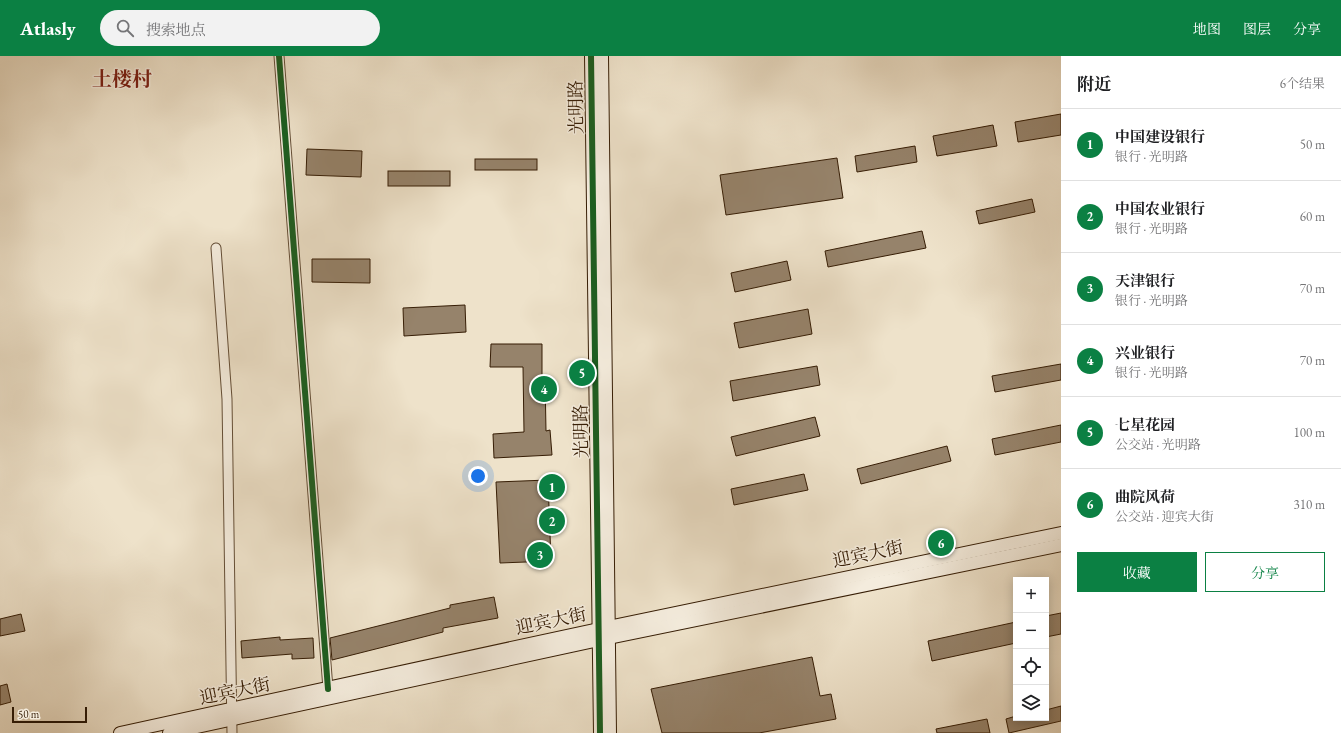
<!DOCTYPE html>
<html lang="zh">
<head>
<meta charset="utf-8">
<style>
  body { margin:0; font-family:"EB Garamond","Noto Serif SC",serif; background:#f2f2f2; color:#202124 }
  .controls { position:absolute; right:12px; bottom:12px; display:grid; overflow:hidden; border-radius:0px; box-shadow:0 2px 10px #0003 }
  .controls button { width:36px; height:36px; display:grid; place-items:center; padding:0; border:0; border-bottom:1px solid #e0e0e0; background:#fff; color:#202124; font:20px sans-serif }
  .scale { position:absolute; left:12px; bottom:10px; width:75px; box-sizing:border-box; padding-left:4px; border:2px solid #361d05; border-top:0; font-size:11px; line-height:14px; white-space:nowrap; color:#361d05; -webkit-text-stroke:3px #f4ecdd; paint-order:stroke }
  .you { position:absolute; left:478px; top:420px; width:14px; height:14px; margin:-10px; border:3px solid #fff; border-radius:50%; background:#1a73e8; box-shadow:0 0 0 6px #1a73e833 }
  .badge { display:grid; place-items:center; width:26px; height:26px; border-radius:50%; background:#0b8043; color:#fff; font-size:13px; font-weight:700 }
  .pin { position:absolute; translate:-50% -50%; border:2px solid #fff; box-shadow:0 1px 4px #0006 }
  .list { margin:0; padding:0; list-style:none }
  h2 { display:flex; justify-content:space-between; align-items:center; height:52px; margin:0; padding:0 16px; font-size:17px }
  h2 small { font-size:13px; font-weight:400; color:#757577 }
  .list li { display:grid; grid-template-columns:26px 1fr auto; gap:12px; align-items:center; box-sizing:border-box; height:72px; padding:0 16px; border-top:1px solid #e0e0e0 }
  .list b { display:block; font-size:15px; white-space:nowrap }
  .list p { margin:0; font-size:13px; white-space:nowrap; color:#757577 }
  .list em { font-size:13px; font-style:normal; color:#757577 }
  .actions { display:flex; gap:8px; padding:12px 16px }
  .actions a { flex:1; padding:9px 0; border:1px solid #0b8043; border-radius:0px; text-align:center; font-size:14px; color:#0b8043 }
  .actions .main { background:#0b8043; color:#fff }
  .icon { flex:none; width:22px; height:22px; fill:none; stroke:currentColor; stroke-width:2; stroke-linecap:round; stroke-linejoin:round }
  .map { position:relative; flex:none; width:1061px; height:677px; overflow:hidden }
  header { display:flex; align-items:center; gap:24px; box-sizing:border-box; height:56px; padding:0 20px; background:#0b8043; color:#fff }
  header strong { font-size:19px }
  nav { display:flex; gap:22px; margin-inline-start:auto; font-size:14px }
  .search { width:280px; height:36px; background:#f2f2f2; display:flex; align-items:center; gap:10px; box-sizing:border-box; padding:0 14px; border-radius:22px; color:#757577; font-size:15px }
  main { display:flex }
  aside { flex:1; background:#fff }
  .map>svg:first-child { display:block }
</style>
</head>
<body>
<header>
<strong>Atlasly</strong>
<div class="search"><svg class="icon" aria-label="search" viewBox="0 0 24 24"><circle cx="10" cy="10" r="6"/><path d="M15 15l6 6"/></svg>搜索地点</div>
<nav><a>地图</a><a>图层</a><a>分享</a></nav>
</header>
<main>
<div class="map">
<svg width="1061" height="677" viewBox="0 0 1061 677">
  <rect width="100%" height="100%" fill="#eee2ca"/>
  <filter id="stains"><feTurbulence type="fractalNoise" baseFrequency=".005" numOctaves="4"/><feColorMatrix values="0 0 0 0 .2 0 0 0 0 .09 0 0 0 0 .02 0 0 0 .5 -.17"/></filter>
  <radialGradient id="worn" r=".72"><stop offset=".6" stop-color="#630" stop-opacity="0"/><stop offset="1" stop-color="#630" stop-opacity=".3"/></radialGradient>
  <!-- building -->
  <g fill="#96836b" stroke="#361d05">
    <path d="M1061 58V79L1018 86 1015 66Z"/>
    <path d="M993 69 997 90 937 100 933 80Z"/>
    <path d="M915 90 917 106 857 116 855 100Z"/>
    <path d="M307 93 362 95 361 121 306 119Z"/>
    <path d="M837 102 843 142 726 159 720 119Z"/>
    <rect x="475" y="103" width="62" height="11"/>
    <rect x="388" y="115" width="62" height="15"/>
    <path d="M1032 143 1035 156 979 168 976 155Z"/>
    <path d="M922 175 926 192 828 211 825 195Z"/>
    <path d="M312 203H370V227L312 226Z"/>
    <path d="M787 205 791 224 735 236 731 217Z"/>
    <path d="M465 249 466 276 404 280 403 252Z"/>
    <path d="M808 253 812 278 739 292 734 267Z"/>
    <path d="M491 288H542V321H545L546 375 550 374 552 399 494 402 493 378 524 376 523 311H490Z"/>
    <path d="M1061 308V324L995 336 992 320Z"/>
    <path d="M817 310 820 329 733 345 730 325Z"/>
    <path d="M815 361 820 380 736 400 731 381Z"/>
    <path d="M1061 369V386L995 399 992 383Z"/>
    <path d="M947 390 951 405 861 428 857 413Z"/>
    <path d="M804 418 808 434 734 449 731 433Z"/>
    <path d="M548 424 551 505 500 507 496 426Z"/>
    <path d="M494 541 498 562 443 572V576L332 604 330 582 450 552V549Z"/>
    <path d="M1061 557V578L1046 581V560Z"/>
    <path d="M21 558 25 575 0 580V563Z"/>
    <path d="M1016 566V587L932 605 928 585Z"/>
    <path d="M280 581V584L313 582 314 602 292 603V598L242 602 241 585Z"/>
    <path d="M812 601 820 640 831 638 836 663 759 677H662L651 633Z"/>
    <path d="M7 628 11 646 0 649V630Z"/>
    <path d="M1061 650V665L1009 677 1006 663 1016 660V662H1046V654Z"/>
    <path d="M987 663 990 677H937L936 673Z"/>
  </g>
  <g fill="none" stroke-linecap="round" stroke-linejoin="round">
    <defs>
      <g id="street">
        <path d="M279 0 328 633"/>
        <path d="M216 192 227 343 232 677"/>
      </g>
      <g id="secondary">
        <path d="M591 0 600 677"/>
        <path d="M602 0 610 677"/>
        <path d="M120 677 608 571 1061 477"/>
        <path d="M169 677 599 584 1061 489"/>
      </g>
    </defs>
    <!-- street casing -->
    <use href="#street" stroke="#644e36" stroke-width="11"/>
    <!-- secondary casing -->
    <use href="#secondary" stroke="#361d05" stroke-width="14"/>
    <!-- street -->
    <use href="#street" stroke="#f4ecdd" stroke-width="9"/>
    <!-- secondary -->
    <use href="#secondary" stroke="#f4ecdd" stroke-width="12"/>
    <defs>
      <g id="cycleway">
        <path d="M279 0 328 633"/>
        <path d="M591 0 600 677"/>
      </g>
    </defs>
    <!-- cycleway casing -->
    <use href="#cycleway" stroke="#f4ecdd" stroke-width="8"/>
    <!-- cycleway -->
    <use href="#cycleway" stroke="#1b5e20" stroke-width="6"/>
  </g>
  <g text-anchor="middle" stroke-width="3" stroke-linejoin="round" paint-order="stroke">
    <!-- street labels -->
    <g font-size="18" fill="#361d05" stroke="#f4ecdd">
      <text transform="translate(576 51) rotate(-91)" y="6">光明路</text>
      <text transform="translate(581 375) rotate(-91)" y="6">光明路</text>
      <text transform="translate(868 498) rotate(-12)" y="6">迎宾大街</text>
      <text transform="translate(551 565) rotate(-12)" y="6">迎宾大街</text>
      <text transform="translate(235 635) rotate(-12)" y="6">迎宾大街</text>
    </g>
    <!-- quarter labels -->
    <g font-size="20" font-weight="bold" fill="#7a1f14" stroke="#f4ecdd">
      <text x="122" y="30">土楼村</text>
    </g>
  </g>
  <rect width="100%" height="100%" filter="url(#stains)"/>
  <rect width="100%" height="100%" fill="url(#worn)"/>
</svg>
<div class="controls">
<button>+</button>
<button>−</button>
<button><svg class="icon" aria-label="locate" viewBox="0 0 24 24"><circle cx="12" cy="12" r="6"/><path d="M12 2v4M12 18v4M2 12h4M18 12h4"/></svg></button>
<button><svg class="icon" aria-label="layers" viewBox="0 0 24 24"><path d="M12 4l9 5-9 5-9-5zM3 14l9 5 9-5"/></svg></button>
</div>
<div class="scale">50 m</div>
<div class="you"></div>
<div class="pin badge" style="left:552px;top:431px">1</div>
<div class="pin badge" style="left:552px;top:465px">2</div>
<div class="pin badge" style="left:540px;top:499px">3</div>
<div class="pin badge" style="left:544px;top:333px">4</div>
<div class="pin badge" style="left:582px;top:317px">5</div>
<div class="pin badge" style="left:941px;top:487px">6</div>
</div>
<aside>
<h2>附近<small>6个结果</small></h2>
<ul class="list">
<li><span class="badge">1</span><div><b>中国建设银行</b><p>银行 · 光明路</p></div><em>50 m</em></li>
<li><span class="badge">2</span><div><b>中国农业银行</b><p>银行 · 光明路</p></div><em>60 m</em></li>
<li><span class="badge">3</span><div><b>天津银行</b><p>银行 · 光明路</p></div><em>70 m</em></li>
<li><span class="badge">4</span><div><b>兴业银行</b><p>银行 · 光明路</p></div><em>70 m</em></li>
<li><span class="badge">5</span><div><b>七星花园</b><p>公交站 · 光明路</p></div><em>100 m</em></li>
<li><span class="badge">6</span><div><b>曲院风荷</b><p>公交站 · 迎宾大街</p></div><em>310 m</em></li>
</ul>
<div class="actions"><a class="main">收藏</a><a>分享</a></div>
</aside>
</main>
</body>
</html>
